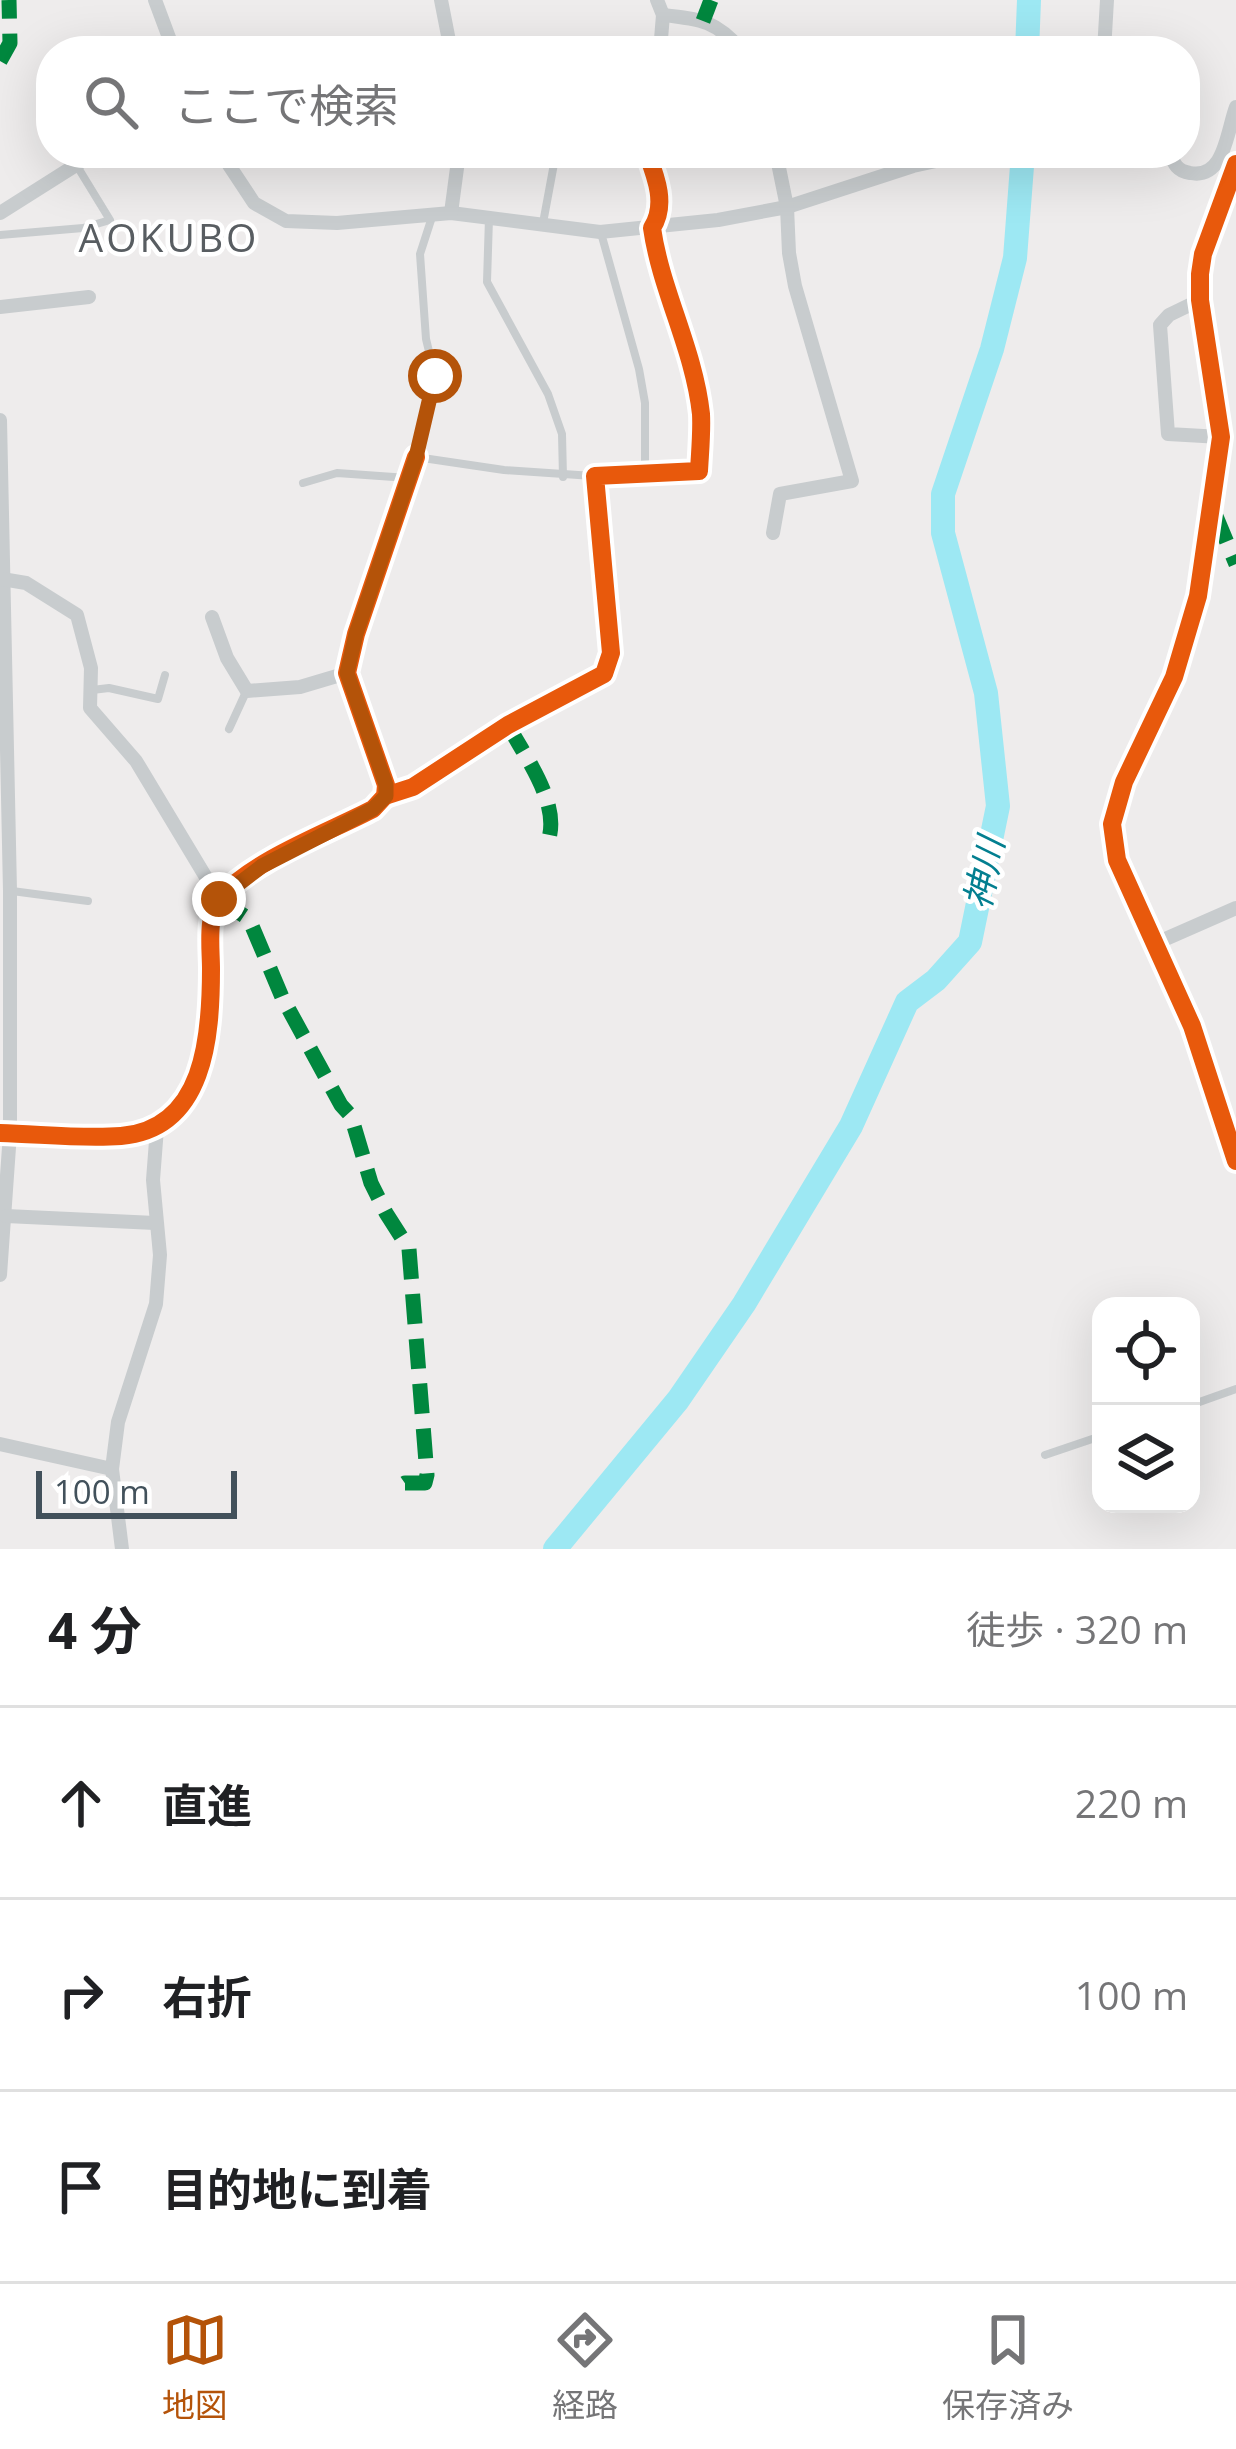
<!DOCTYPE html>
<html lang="ja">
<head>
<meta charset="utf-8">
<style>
  body { margin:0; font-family:"Open Sans","Noto Sans JP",sans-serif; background:#f2f2f2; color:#202124 }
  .controls { position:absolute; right:36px; bottom:36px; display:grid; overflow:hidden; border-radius:24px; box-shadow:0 12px 48px #0002 }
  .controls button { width:108px; height:108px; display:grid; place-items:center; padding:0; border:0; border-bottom:3px solid #e0e0e0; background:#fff; color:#202124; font:60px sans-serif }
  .scale { position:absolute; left:36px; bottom:30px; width:201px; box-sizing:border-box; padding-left:12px; border:6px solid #42515b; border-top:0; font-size:33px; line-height:42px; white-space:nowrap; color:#42515b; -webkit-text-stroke:9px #fff; paint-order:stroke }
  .stop { position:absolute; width:36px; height:36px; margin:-27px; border:9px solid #b45309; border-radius:50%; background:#fff }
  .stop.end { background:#b45309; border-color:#fff; box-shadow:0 3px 12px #0008 }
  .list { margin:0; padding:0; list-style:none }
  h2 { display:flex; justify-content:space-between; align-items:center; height:156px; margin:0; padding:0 48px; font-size:51px }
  h2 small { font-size:39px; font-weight:400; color:#757577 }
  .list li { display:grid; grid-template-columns:78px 1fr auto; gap:36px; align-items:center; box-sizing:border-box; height:192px; padding:0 48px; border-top:3px solid #e0e0e0 }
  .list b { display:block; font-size:45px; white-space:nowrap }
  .list em { font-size:39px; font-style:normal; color:#757577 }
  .icon { flex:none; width:66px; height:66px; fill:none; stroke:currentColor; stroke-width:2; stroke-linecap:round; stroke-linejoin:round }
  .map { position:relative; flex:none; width:1236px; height:1549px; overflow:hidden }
  .search { position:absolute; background:#fff; box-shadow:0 12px 48px #0002; left:36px; right:36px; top:36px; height:132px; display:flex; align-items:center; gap:30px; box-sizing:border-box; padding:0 42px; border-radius:48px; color:#757577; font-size:45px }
  .sheet { height:732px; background:#fff }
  nav { display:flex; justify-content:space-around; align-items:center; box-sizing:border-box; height:168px; border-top:3px solid #e0e0e0; background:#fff; font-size:33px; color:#757577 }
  nav a { display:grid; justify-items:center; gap:6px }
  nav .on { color:#b45309 }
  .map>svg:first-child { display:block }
</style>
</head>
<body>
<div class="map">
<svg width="1236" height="1549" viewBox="0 0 1236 1549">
  <rect width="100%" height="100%" fill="#eeecec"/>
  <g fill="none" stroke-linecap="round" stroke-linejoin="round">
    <!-- river -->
    <g stroke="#9de8f3" stroke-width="24">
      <path d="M1027 51 1029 0"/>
      <path d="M555 1549 678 1400 744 1304 851 1126 907 1002 936 980 970 942 998 806 986 693 943 533V494L992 349 1015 258 1023 153"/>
    </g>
    <!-- service -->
    <g stroke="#c8ccce" stroke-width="8">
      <path d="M432 217 420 254 426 339 435 376 416 457 504 470 593 476"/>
      <path d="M489 218 487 282 548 394 562 434 563 477"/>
      <path d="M543 223 556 153"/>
      <path d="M601 233 639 369 645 403V474"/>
      <path d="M0 235 83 228 110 220 77 166"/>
      <path d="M303 483 337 473 408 478"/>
      <path d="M92 690 109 688 158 699 165 675"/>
      <path d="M229 729 246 692"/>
      <path d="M12 891 88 901"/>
      <path d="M1191 1405 1236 1389"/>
      <path d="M1045 1455 1101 1436"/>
    </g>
    <!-- minor -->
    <g stroke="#c8ccce" stroke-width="14">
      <path d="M155 0 174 51"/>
      <path d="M441 0 451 51"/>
      <path d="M657 0 663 15 660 51"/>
      <path d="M663 15C701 19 717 21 742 51"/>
      <path d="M1104 51 1107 0"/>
      <path d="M1120 51 1137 44 1161 51"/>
      <path d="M221 153 254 203 286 221 337 223 451 213 600 232 718 220 787 207 913 166 973 153"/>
      <path d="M1170 153C1174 164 1177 171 1190 173 1225 180 1227 130 1236 107"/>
      <path d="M1236 164 1203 254 1200 274V300L1221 437 1198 596 1174 677 1124 782 1112 824 1117 860 1192 1026 1236 1161"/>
      <path d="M0 213 95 153"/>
      <path d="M451 213 459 153"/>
      <path d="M1200 300 1169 315 1160 325 1168 434 1221 437"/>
      <path d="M0 307 89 297"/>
      <path d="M0 420 10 891V1133L0 1275"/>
      <path d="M773 533 780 494 852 481 795 286 789 253 787 207 776 153"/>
      <path d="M2 579 26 583 77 615 91 668 90 708 136 761 219 899"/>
      <path d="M212 617 227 658 247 691 300 687 347 673"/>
      <path d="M385 796 413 787 508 725 604 674 611 653 595 476 699 471C700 452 702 432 701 414 694 349 661 291 652 228 667 205 656 177 647 153"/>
      <path d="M1154 944 1236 908"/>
      <path d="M0 1133C40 1134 81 1139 121 1136 205 1129 211 1036 211 969 211 948 206 914 221 897 253 860 329 832 373 809L385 796 386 785 347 673 356 634 416 457"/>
      <path d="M6 1216 155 1223"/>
      <path d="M0 1444 112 1469"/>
      <path d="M122 1549 112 1469 118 1422 156 1304 160 1255 153 1180 157 1128"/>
    </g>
    <!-- quiet -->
    <g stroke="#00873e" stroke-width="15" stroke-dasharray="30 15" stroke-linecap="butt">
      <path d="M703 21 711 0"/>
      <path d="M0 61 10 43 9 0"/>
      <path d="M1215 514 1236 564"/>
      <path d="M508 725C525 757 559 801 549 838"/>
      <path d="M219 899 249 919 282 997 341 1105 351 1116 371 1183 386 1213 409 1249 427 1475 425 1483H405L395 1490"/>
    </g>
    <defs>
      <g id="cycleway">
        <path d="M1236 164 1203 254 1200 274V300L1221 437 1198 596 1174 677 1124 782 1112 824 1117 860 1192 1026 1236 1161"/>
        <path d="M385 796 413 787 508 725 604 674 611 653 595 476 699 471C700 452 702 432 701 414 694 349 661 291 652 228 667 205 656 177 647 153"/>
        <path d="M0 1133C40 1134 81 1139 121 1136 205 1129 211 1036 211 969 211 948 206 914 221 897 253 860 329 832 373 809L385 796 386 785 347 673 356 634 416 457"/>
      </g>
    </defs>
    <!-- cycleway casing -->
    <use href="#cycleway" stroke="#fff" stroke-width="26"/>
    <!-- cycleway -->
    <use href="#cycleway" stroke="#e8590c" stroke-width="18"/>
  </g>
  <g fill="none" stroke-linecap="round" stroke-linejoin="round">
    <!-- route -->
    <path stroke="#b45309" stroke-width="15" d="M219 899 262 866 373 809 386 796V785L347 673 356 634 416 457 435 376"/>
  </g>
  <g text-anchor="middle" stroke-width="9" stroke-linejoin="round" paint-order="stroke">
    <!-- water labels -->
    <g font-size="36" font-style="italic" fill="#037f90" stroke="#fff">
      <text transform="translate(984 873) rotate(-78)" y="13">神川</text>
    </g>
    <!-- quarter labels -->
    <g font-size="39" letter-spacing="3" fill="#585d61" stroke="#fff">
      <text x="169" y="252">AOKUBO</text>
    </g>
  </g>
</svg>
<div class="controls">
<button><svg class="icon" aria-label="locate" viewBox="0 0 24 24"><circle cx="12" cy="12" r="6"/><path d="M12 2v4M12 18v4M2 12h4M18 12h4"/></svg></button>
<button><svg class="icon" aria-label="layers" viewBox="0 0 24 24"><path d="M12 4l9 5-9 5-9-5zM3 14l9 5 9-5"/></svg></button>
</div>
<div class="scale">100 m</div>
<div class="stop" style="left:435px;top:376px"></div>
<div class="stop end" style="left:219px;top:899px"></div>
<div class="search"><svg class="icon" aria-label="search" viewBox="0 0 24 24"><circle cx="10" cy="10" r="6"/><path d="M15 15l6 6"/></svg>ここで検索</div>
</div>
<section class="sheet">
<h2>4 分<small>徒歩 · 320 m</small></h2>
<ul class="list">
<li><svg class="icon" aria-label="ahead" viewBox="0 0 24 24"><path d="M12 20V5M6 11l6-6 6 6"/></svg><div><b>直進</b></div><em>220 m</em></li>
<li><svg class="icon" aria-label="right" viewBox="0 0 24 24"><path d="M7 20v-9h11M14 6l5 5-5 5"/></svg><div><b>右折</b></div><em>100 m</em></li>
<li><svg class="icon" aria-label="arrive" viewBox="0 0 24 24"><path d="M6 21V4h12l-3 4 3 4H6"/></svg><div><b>目的地に到着</b></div></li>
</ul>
</section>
<nav>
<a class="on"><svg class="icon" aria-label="map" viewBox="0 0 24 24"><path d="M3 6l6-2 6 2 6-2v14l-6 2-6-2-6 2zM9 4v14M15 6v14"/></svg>地図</a>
<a><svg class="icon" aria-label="directions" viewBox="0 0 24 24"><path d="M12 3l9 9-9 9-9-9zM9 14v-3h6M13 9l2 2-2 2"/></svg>経路</a>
<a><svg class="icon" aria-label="saved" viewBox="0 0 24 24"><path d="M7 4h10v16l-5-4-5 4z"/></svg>保存済み</a>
</nav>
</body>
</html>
